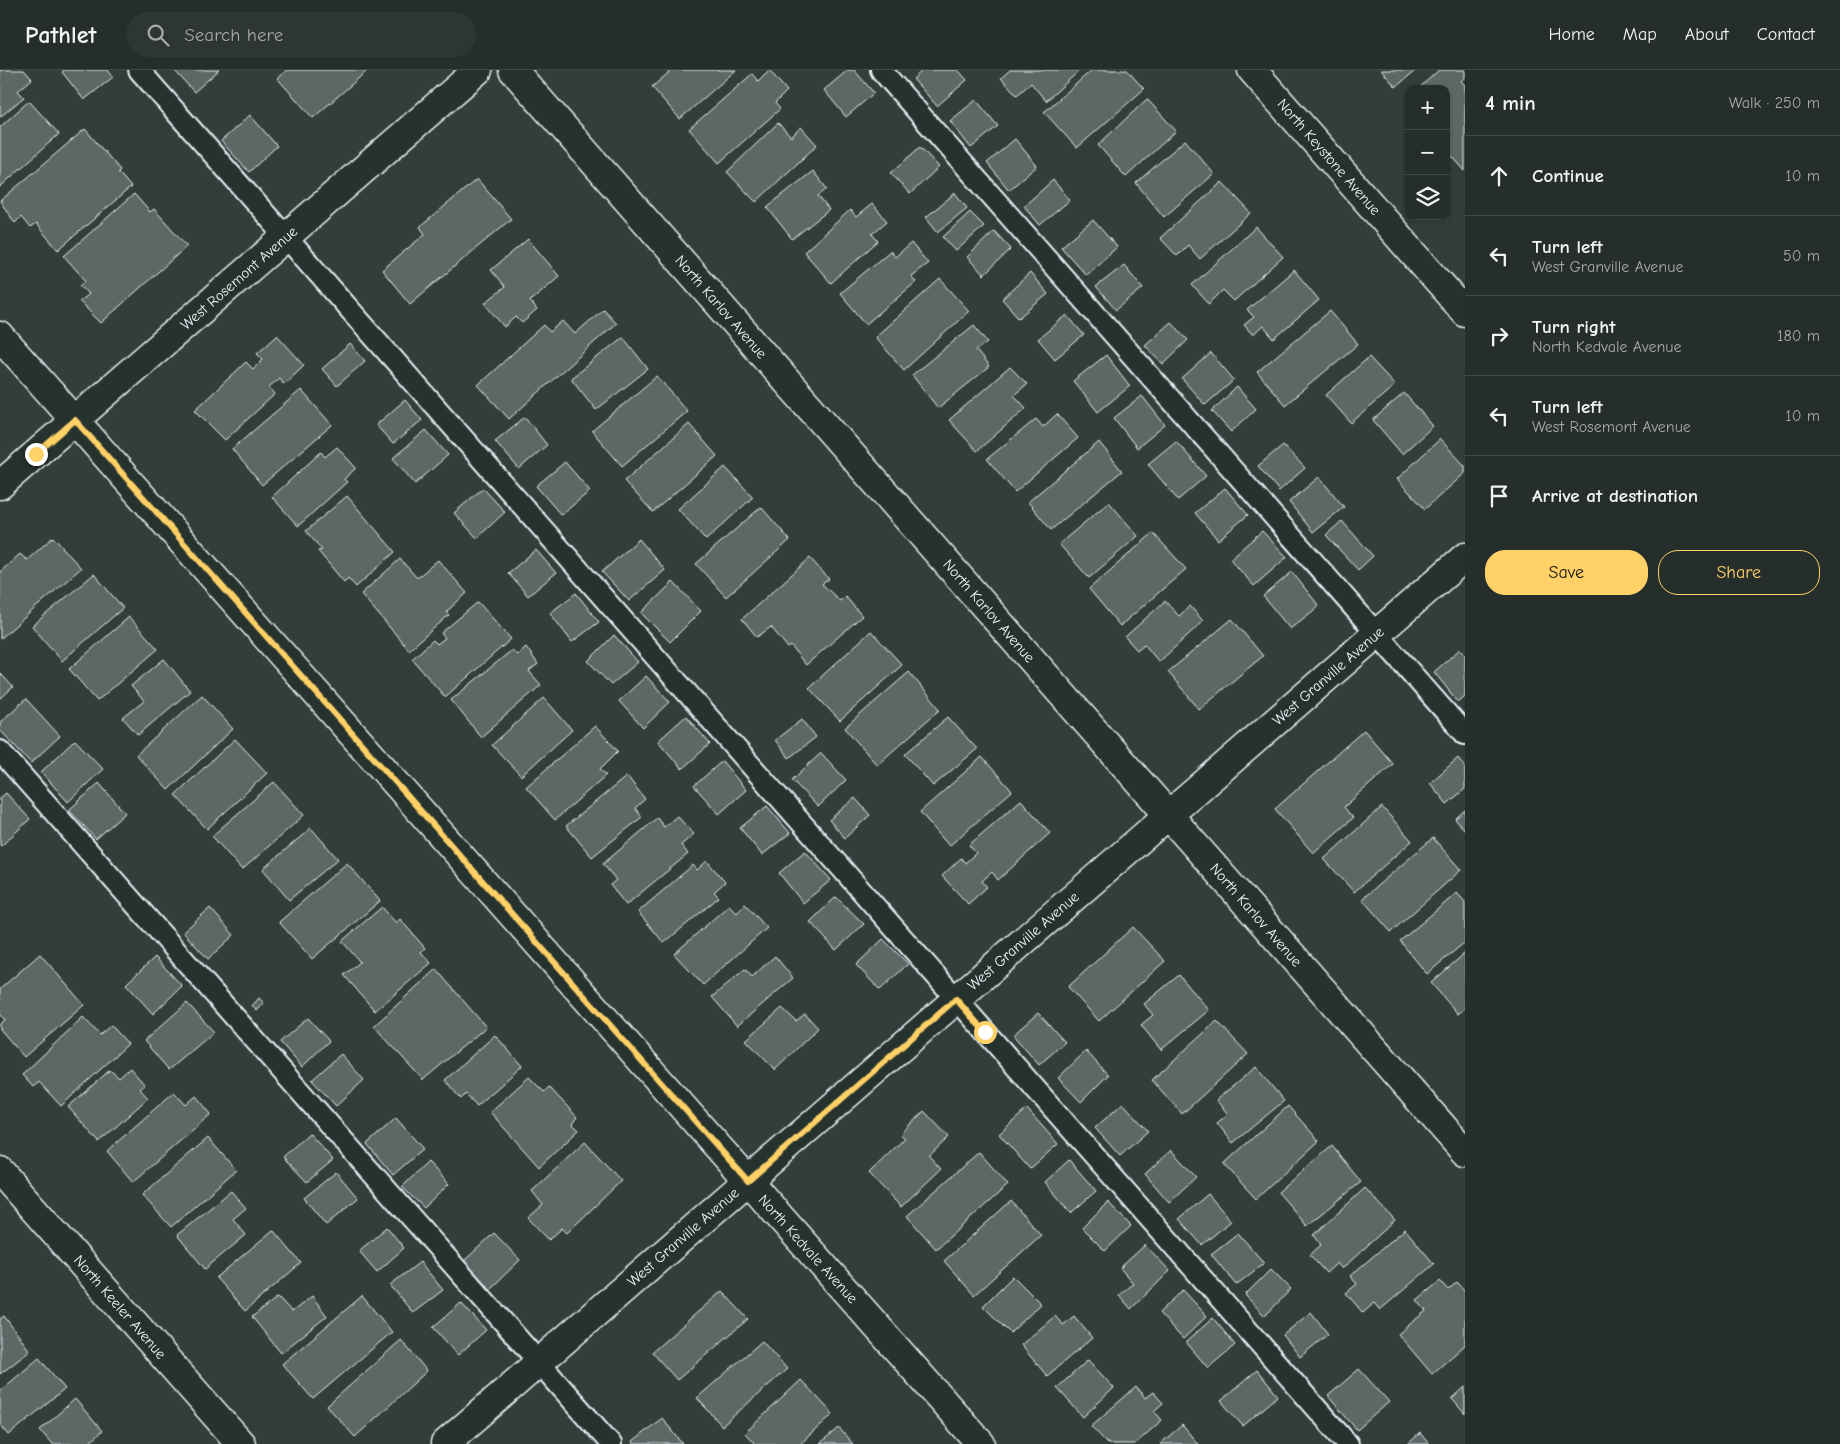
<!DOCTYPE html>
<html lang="en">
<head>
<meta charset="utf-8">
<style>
  body { margin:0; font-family:"Comic Neue",sans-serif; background:#2e3633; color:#f1f3f6 }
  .controls { position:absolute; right:15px; top:15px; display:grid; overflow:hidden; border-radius:10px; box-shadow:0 1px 4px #0004 }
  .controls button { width:45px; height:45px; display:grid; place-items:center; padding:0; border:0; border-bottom:1px solid #424a47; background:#262e2b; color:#f1f3f6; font:25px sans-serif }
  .stop { position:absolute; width:15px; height:15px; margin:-11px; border:4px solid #ffd166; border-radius:50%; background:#fff }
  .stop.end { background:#ffd166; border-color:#fff; box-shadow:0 1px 5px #0008 }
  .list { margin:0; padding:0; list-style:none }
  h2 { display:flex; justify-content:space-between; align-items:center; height:65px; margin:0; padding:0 20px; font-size:21px }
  h2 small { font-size:16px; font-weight:400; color:#a4a8a9 }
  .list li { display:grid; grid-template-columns:32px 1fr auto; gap:15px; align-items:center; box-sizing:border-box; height:80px; padding:0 20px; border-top:1px solid #424a47 }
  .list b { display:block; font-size:19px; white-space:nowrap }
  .list p { margin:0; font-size:16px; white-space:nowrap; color:#a4a8a9 }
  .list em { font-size:16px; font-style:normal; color:#a4a8a9 }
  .actions { display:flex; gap:10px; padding:15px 20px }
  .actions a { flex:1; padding:11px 0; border:1px solid #ffd166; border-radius:20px; text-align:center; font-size:18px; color:#ffd166 }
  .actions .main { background:#ffd166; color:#111 }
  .icon { flex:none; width:28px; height:28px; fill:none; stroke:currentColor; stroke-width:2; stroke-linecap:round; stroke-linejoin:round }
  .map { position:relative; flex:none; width:1465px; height:1374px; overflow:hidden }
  header { display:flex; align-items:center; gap:30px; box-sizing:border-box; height:70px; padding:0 25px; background:#262e2b; border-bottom:1px solid #424a47 }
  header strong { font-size:24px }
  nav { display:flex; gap:28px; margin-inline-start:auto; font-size:18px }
  .search { width:350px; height:45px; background:#2e3633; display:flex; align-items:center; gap:12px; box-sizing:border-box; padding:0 18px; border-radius:28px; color:#a4a8a9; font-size:19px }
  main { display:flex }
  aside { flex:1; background:#262e2b }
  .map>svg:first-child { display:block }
</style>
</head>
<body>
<header>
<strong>Pathlet</strong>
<div class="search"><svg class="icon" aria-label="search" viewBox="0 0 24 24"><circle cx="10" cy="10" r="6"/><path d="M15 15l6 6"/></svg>Search here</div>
<nav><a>Home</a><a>Map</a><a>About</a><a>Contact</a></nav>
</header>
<main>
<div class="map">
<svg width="1465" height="1374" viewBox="0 0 1465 1374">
  <rect width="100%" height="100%" fill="#323e39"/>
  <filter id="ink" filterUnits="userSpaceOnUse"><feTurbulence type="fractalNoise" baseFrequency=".02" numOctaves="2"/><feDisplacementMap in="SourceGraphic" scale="10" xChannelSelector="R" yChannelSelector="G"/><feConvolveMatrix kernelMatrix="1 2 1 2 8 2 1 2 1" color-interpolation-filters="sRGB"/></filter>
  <g filter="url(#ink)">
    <!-- building -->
    <g fill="#5c6865" stroke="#e8f1f8">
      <path d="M0 0H24L32 9 18 21 24 27 0 47Z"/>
      <path d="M64 0H108L113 7 84 30 62 2Z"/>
      <path d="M174 0H219L194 22Z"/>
      <path d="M287 0H368L313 48 277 8Z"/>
      <path d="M672 0H736L680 49 652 17Z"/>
      <path d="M769 0 787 21 775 33 780 39 719 93 689 59 752 4 758 11Z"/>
      <path d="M848 0H854L874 23 846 47 824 20Z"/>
      <path d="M923 0H958L967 10 937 36 913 9Z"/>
      <path d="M1010 0H1080L1046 31 1031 13 1017 25 1001 8Z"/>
      <path d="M1092 0H1127L1144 19 1077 78 1044 42Z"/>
      <path d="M1381 0H1416L1396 17Z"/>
      <path d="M1439 0H1465V8L1461 11 1465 15V101L1446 79V19H1418Z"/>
      <path d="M1147 29 1176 61 1126 107 1098 75Z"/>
      <path d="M976 30 998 56 971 78 950 51Z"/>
      <path d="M29 31 59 64 0 117V57Z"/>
      <path d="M250 45 277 76 249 102 221 71Z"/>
      <path d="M778 53 791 67 801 57 817 75 756 132 727 102Z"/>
      <path d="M85 59 120 100 118 102 131 117 58 180 36 154 30 158 21 147 15 153 0 131Z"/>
      <path d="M1015 69 1037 96 1009 120 987 93Z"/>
      <path d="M1185 70 1214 104 1164 147 1136 113Z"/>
      <path d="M920 77 939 97 910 124 891 103Z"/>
      <path d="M813 101 827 119 818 126 829 140 792 169 767 137Z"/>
      <path d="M477 109 511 149 410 234 382 200 425 164 420 157Z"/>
      <path d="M1053 110 1070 130 1040 155 1024 136Z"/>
      <path d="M1222 112 1251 143 1200 189 1188 175 1177 186 1160 168Z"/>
      <path d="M955 123 967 138 938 162 926 147Z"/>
      <path d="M134 124 150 142 154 139 187 176 101 253 79 231 89 224 80 215 86 211 64 186Z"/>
      <path d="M872 134 887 151 872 164 878 171 831 213 804 182 850 140 856 147Z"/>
      <path d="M970 142 984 156 956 181 943 167Z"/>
      <path d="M1093 150 1117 177 1086 205 1061 177Z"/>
      <path d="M1256 157 1283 187 1234 231 1223 220 1209 234 1192 215Z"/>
      <path d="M994 161 1011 179 984 205 967 187Z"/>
      <path d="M528 169 559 206 530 231 537 240 522 253 516 247 505 257 485 233 505 217 491 200Z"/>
      <path d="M911 173 928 193 911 206 916 212 866 254 840 223 890 181 895 187Z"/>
      <path d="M1124 195 1143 218 1116 240 1096 217Z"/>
      <path d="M1294 200 1319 230 1274 269 1263 256 1253 265 1244 255 1254 247 1247 240Z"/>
      <path d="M1030 203 1048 224 1019 248 1002 229Z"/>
      <path d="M940 209 969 241 904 300 875 267Z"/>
      <path d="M603 239 616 253 509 349 478 315 544 255 550 262 563 251 575 264Z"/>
      <path d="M1330 241 1358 274 1285 335 1257 302Z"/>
      <path d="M1067 245 1084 265 1055 289 1038 269Z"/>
      <path d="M1171 252 1188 270 1163 294 1145 275Z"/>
      <path d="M974 255 988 272 976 280 989 297 938 338 912 305Z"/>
      <path d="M277 265 304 295 284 314 279 308 269 317 275 324 225 370 195 340 246 292 253 299 263 289 257 283Z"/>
      <path d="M623 267 648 299 596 340 571 308Z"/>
      <path d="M350 274 365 291 337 316 322 299Z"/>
      <path d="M1211 283 1234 310 1205 335 1182 309Z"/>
      <path d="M1106 285 1130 316 1098 342 1073 311Z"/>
      <path d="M1369 287 1395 315 1351 353 1326 325Z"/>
      <path d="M1010 297 1027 314 1014 325 1026 338 977 381 949 350Z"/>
      <path d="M657 306 687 341 622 396 592 361Z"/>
      <path d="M1237 317 1256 339 1231 362 1212 341Z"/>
      <path d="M301 320 332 355 262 415 232 379Z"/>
      <path d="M1404 323 1433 356 1402 384 1373 350Z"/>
      <path d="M1142 326 1165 355 1137 378 1114 348Z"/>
      <path d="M405 330 422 350 393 374 376 355Z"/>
      <path d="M1057 344 1078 368 1015 422 987 389 1036 349 1043 357Z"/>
      <path d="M525 347 547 375 519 399 495 371Z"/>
      <path d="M689 354 717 386 653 442 624 411Z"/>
      <path d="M426 360 448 385 415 414 393 388Z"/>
      <path d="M1440 369 1465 396V403L1425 439 1397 409Z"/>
      <path d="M1176 371 1206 406 1178 430 1148 394Z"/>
      <path d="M1099 372 1122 401 1051 460 1028 432Z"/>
      <path d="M1283 375 1305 398 1279 421 1258 396Z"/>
      <path d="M337 377 356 398 344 409 347 412 298 456 272 427 321 382 325 387Z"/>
      <path d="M565 392 590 421 561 445 536 416Z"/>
      <path d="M725 397 753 427 706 470 678 439Z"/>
      <path d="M1319 407 1344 437 1313 462 1289 432Z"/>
      <path d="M483 418 505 442 477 468 454 443Z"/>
      <path d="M1225 418 1248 445 1218 470 1195 443Z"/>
      <path d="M347 426 395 482 356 517 348 508 344 512 318 481 322 480 306 461Z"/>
      <path d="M1109 432 1138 466 1089 508 1059 474Z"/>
      <path d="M761 437 790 470 726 527 696 494Z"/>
      <path d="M1342 451 1373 486 1358 500 1326 465Z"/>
      <path d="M1262 461 1287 487 1254 516 1230 489Z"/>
      <path d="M1153 463 1186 499 1120 556 1089 519Z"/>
      <path d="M53 467 81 498 0 569V502L20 484 27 490Z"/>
      <path d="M639 469 665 500 629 531 602 502Z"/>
      <path d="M536 480 556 503 528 526 508 503Z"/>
      <path d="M810 488 829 509 822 514 840 531 845 526 862 546 806 595 791 576 788 578 771 557 757 567 742 549Z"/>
      <path d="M400 489 417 508 438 490 467 523 446 542 449 545 409 580 361 524Z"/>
      <path d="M1292 502 1319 536 1290 559 1263 526Z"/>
      <path d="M94 504 123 538 62 591 32 556Z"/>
      <path d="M673 512 701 541 670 572 641 543Z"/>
      <path d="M576 523 599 552 572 572 550 543Z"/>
      <path d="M1165 531 1179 546 1190 536 1203 551 1159 592 1144 574 1137 580 1125 567Z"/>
      <path d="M478 532 511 569 445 627 412 589 433 570 437 574 445 568 441 563Z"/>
      <path d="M129 547 158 579 97 631 69 599Z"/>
      <path d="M1232 549 1263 586 1199 639 1168 602Z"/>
      <path d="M871 561 902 595 840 651 809 618Z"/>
      <path d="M614 565 638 592 611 615 588 591Z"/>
      <path d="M526 577 538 594 529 601 541 615 481 667 451 630 512 580 517 585Z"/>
      <path d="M1460 579 1465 584V626L1458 632 1434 602Z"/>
      <path d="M164 589 190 621 138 665 123 648 144 631 131 616Z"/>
      <path d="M909 602 940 639 877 695 845 658Z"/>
      <path d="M0 603 13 617 0 629Z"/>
      <path d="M646 606 670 632 643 658 619 631Z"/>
      <path d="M202 625 233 659 168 720 136 685Z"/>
      <path d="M544 628 572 660 521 706 492 675Z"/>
      <path d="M26 629 60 666 31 693 0 660V652Z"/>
      <path d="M686 646 710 674 682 699 658 671Z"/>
      <path d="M948 647 977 679 933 716 905 684Z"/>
      <path d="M802 649 816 667 789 688 775 670Z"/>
      <path d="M595 656 618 681 600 699 606 705 555 750 526 717Z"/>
      <path d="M1364 660 1393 694 1344 737 1353 748 1313 783 1275 739Z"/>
      <path d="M235 669 267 703 207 759 175 725Z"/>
      <path d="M75 670 103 699 68 732 41 702Z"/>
      <path d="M821 683 846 710 818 737 792 710Z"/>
      <path d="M982 687 1012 721 949 776 920 742Z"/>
      <path d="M1458 688 1465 697V719L1447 734 1430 713Z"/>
      <path d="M722 691 746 720 719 744 694 716Z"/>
      <path d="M627 706 645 729 635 738 642 747 592 787 566 756Z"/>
      <path d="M274 712 304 745 242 800 212 766Z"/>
      <path d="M99 713 125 743 96 769 69 740Z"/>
      <path d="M6 723 30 749 1 776 0 774V728Z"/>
      <path d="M855 728 870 745 845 768 829 750Z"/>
      <path d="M1021 730 1050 763 998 810 992 802 982 811 987 817 968 834 942 806 961 788 965 793 976 783 969 775Z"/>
      <path d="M767 736 790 763 762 785 740 758Z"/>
      <path d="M1382 737 1412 771 1354 822 1324 789Z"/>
      <path d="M1465 740V760L1455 749Z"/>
      <path d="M677 746 694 764 681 775 688 784 626 835 610 815 616 810 603 794 657 748 664 757Z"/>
      <path d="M311 758 338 789 289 830 263 799Z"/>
      <path d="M1433 768 1461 800 1391 862 1362 829Z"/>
      <path d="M805 781 831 810 803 833 779 803Z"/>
      <path d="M707 791 725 812 714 822 719 827 664 873 638 842 693 795 697 800Z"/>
      <path d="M347 793 380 831 312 889 279 852Z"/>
      <path d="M1457 823 1465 832V872L1427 904 1400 871Z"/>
      <path d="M836 827 864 854 836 880 810 852Z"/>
      <path d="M745 834 767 858 703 915 674 884 729 835 737 843Z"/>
      <path d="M382 837 396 853 400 849 425 878 421 882 431 893 375 941 344 905 360 892 342 871Z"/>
      <path d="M210 838 234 865 208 889 183 862Z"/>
      <path d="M1133 857 1165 891 1099 951 1068 917Z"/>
      <path d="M883 869 908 894 880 920 856 895Z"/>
      <path d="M1465 883V938L1458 944 1431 913Z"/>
      <path d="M40 884 84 935 24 987 0 959V954L5 950 0 944V919Z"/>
      <path d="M775 886 793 908 737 956 712 927 745 899 752 907Z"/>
      <path d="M155 887 182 916 153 944 126 914Z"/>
      <path d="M436 899 486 957 423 1010 374 956Z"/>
      <path d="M1179 905 1209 940 1161 980 1141 955 1153 945 1144 934Z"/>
      <path d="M259 928 264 933 257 941 252 936Z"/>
      <path d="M187 933 214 962 169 1000 144 971Z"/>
      <path d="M782 938 796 951 805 944 818 958 775 1000 746 970Z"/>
      <path d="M1038 943 1065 972 1039 995 1013 965Z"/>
      <path d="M83 947 100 965 111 955 128 974 61 1036 39 1012 33 1017 22 1005Z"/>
      <path d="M308 948 329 971 302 997 280 972Z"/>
      <path d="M1217 951 1248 984 1182 1044 1152 1010Z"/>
      <path d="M495 965 522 996 477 1036 466 1024 461 1029 445 1010Z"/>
      <path d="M1086 981 1108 1005 1081 1032 1058 1008Z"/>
      <path d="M341 984 364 1010 336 1036 312 1010Z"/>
      <path d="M1256 997 1284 1031 1233 1073 1217 1053 1228 1044 1216 1030Z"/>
      <path d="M130 998 145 1015 140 1019 148 1028 99 1072 68 1037 110 1000 119 1008Z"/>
      <path d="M529 1007 544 1022 549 1017 577 1047 572 1054 579 1060 539 1097 490 1042Z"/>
      <path d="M174 1022 186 1035 196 1026 211 1044 133 1112 107 1081Z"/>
      <path d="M1123 1033 1148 1061 1120 1086 1095 1058Z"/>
      <path d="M1288 1036 1319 1071 1256 1129 1224 1094Z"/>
      <path d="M1027 1039 1058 1074 1030 1099 999 1064Z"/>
      <path d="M924 1041 949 1067 929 1086 941 1099 901 1137 869 1103 905 1068 900 1064Z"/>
      <path d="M396 1048 423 1079 393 1105 367 1074Z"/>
      <path d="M309 1063 333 1090 307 1112 283 1087Z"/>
      <path d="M208 1068 236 1100 171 1157 142 1125Z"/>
      <path d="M585 1072 621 1111 567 1163 562 1158 549 1170 528 1148 543 1135 532 1121Z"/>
      <path d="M1332 1076 1361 1112 1307 1156 1278 1122Z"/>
      <path d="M1171 1080 1196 1107 1169 1132 1145 1104Z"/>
      <path d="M979 1082 1008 1115 936 1179 907 1146Z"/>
      <path d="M1069 1090 1096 1121 1071 1143 1045 1112Z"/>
      <path d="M428 1092 449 1114 424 1138 402 1117Z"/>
      <path d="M336 1102 358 1128 326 1155 304 1128Z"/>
      <path d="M1365 1118 1395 1150 1342 1199 1337 1193 1326 1203 1310 1185 1321 1175 1314 1165Z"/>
      <path d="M231 1121 246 1138 233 1149 246 1165 205 1199 177 1165Z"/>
      <path d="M1208 1124 1231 1151 1202 1175 1179 1149Z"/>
      <path d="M1011 1131 1041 1165 974 1225 944 1191Z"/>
      <path d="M1108 1132 1131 1156 1105 1181 1082 1158Z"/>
      <path d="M387 1157 404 1178 377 1202 359 1181Z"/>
      <path d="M1405 1159 1434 1194 1380 1240 1374 1233 1363 1243 1346 1223 1357 1214 1350 1206Z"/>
      <path d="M273 1160 301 1193 245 1241 216 1208Z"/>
      <path d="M494 1163 520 1190 490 1219 464 1191Z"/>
      <path d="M1238 1163 1264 1193 1236 1215 1211 1184Z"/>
      <path d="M1145 1175 1170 1201 1131 1239 1119 1225 1133 1213 1120 1198Z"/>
      <path d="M420 1192 443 1220 413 1243 390 1215Z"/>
      <path d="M1271 1199 1291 1219 1265 1246 1245 1225Z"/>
      <path d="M1013 1206 1041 1234 1010 1263 983 1236Z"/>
      <path d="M1440 1211 1448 1220 1457 1212 1465 1221V1275L1432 1304 1398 1264 1426 1241 1417 1230Z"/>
      <path d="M1183 1220 1207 1246 1183 1269 1159 1243Z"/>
      <path d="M722 1221 748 1249 677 1310 652 1282Z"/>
      <path d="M312 1226 327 1246 281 1283 252 1247 278 1227 292 1242Z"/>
      <path d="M362 1226 392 1262 313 1329 282 1294Z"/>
      <path d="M461 1233 486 1260 458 1285 433 1257Z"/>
      <path d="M1311 1242 1328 1264 1300 1287 1283 1265Z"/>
      <path d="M4 1246 30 1281 0 1304V1249Z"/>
      <path d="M1055 1246 1063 1255 1074 1246 1092 1268 1047 1306 1021 1275Z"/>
      <path d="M1213 1248 1235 1275 1208 1298 1186 1272Z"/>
      <path d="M401 1270 427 1301 355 1367 327 1336Z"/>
      <path d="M762 1271 787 1299 722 1356 697 1328Z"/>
      <path d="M39 1288 65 1319 9 1365 0 1354V1321Z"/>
      <path d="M1088 1290 1114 1318 1083 1347 1057 1318Z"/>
      <path d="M1359 1299 1389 1332 1357 1360 1328 1326Z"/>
      <path d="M1257 1300 1278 1326 1243 1356 1221 1331Z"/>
      <path d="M801 1310 833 1344 800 1374H755L745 1363Z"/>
      <path d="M1136 1317 1145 1328 1153 1322 1163 1333 1154 1341 1162 1350 1135 1374H1108L1091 1356Z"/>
      <path d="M1465 1317V1344L1452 1329Z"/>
      <path d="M75 1329 102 1361 88 1374H52L40 1360Z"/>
      <path d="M662 1348 683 1374H633L632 1372Z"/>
      <path d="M1182 1355 1198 1374H1160Z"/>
      <path d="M839 1358 853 1374H820Z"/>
      <path d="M1420 1363 1429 1374H1408Z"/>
    </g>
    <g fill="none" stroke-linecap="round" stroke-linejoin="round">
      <defs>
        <g id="service">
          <path d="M139 0 1348 1374"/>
          <path d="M881 0 1465 664"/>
          <path d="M0 681 611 1374"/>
        </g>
        <g id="minor">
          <path d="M513 0 1465 1082"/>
          <path d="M1252 0 1465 242"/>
          <path d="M0 266 981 1374"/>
          <path d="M0 415 478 0"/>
          <path d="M0 1101 241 1374"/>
          <path d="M445 1374 1465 487"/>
        </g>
      </defs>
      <!-- service casing -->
      <use href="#service" stroke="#e8f1f8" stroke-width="24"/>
      <!-- minor casing -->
      <use href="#minor" stroke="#e8f1f8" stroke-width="31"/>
      <!-- service -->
      <use href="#service" stroke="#26332d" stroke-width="20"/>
      <!-- minor -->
      <use href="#minor" stroke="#26332d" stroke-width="28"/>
    </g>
  </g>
  <g fill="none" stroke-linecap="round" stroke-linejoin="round" filter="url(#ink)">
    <!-- route -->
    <path stroke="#ffd166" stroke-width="6" d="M36 384 75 350 748 1111 956 929 985 962"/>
  </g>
  <g text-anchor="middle" stroke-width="4" stroke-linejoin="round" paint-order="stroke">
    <!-- street labels -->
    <g font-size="15" fill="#e8f1f8" stroke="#26332d">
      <text transform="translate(1329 87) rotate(49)" y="5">North Keystone Avenue</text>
      <text transform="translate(239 208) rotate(-41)" y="5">West Rosemont Avenue</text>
      <text transform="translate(721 237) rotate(49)" y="5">North Karlov Avenue</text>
      <text transform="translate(989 541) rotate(49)" y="5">North Karlov Avenue</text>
      <text transform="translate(1328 606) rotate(-41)" y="5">West Granville Avenue</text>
      <text transform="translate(1256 845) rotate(49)" y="5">North Karlov Avenue</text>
      <text transform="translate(1023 871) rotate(-41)" y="5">West Granville Avenue</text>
      <text transform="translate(683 1167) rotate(-41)" y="5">West Granville Avenue</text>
      <text transform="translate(808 1179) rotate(48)" y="5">North Kedvale Avenue</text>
      <text transform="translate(120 1237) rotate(49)" y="5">North Keeler Avenue</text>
    </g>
  </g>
</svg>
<div class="controls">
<button>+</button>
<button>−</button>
<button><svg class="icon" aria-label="layers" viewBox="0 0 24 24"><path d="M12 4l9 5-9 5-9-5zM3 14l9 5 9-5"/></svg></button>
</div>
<div class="stop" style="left:985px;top:962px"></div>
<div class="stop end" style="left:36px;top:384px"></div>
</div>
<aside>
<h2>4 min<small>Walk · 250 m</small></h2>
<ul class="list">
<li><svg class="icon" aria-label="ahead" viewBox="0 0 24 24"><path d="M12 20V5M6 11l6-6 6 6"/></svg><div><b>Continue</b></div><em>10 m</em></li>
<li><svg class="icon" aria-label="left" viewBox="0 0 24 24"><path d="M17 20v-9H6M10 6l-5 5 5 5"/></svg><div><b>Turn left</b><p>West Granville Avenue</p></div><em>50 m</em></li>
<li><svg class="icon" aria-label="right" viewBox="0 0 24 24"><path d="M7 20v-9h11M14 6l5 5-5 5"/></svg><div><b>Turn right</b><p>North Kedvale Avenue</p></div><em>180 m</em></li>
<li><svg class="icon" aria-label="left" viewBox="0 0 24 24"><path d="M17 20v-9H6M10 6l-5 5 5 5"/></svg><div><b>Turn left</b><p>West Rosemont Avenue</p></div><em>10 m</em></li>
<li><svg class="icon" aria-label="arrive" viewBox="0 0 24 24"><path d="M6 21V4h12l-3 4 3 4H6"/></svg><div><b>Arrive at destination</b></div></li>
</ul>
<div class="actions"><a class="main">Save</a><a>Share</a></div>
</aside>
</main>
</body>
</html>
